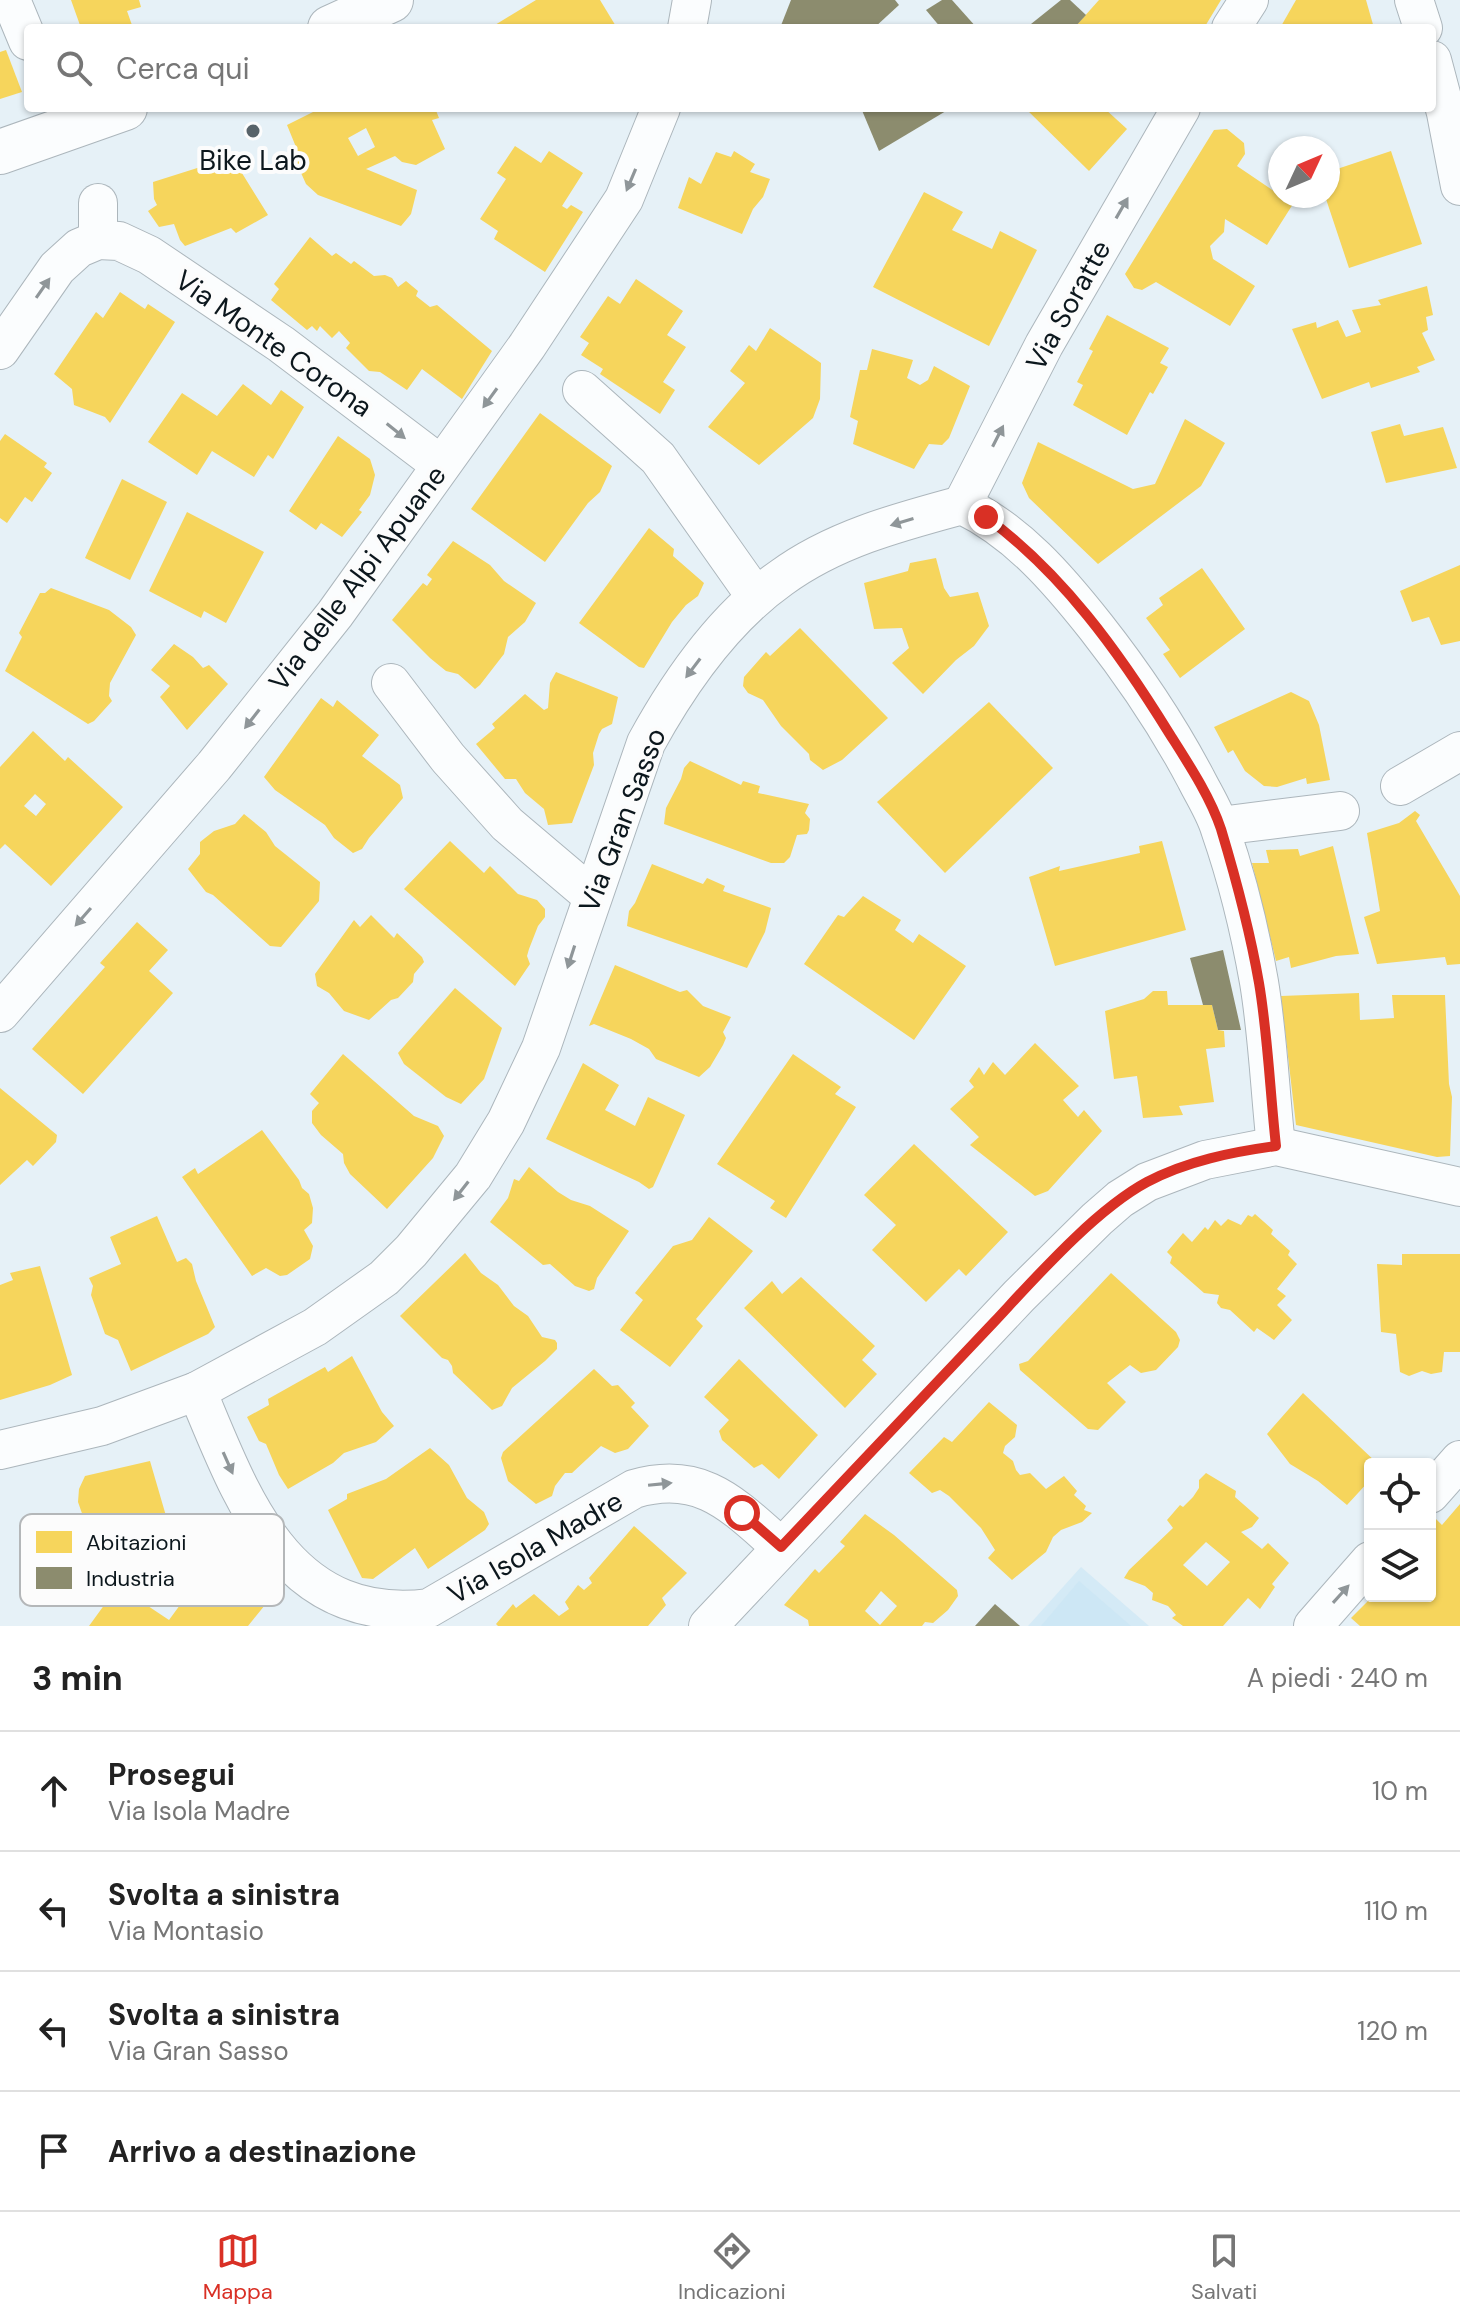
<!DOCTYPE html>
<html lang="it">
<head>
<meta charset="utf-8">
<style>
  body { margin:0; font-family:"DM Sans",sans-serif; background:#f2f2f2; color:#222 }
  .controls { position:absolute; right:24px; bottom:24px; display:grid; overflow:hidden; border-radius:8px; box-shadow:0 2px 6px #0004 }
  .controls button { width:72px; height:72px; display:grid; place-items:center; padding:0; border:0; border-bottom:2px solid #e0e0e0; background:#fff; color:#222; font:40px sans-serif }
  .compass { position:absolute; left:1268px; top:136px; width:72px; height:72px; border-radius:50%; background:#fff; box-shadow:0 2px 6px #0004; rotate:46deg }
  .stop { position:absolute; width:24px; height:24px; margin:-18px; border:6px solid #d93025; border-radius:50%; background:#fff }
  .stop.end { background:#d93025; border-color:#fff; box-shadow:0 2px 8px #0008 }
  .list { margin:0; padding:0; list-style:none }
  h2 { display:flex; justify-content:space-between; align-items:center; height:104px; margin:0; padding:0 32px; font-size:34px }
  h2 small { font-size:26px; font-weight:400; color:#767676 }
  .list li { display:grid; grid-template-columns:52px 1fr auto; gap:24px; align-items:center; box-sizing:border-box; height:120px; padding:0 32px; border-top:2px solid #e0e0e0 }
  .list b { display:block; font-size:30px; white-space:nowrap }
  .list p { margin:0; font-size:26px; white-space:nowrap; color:#767676 }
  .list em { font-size:26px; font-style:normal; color:#767676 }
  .icon { flex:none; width:44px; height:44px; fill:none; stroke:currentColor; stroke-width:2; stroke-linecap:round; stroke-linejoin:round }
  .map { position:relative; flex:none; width:1460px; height:1626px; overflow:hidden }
  .search { position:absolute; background:#fff; box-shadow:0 2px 6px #0004; left:24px; right:24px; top:24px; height:88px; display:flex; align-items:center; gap:20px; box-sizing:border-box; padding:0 28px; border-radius:8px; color:#767676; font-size:30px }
  .sheet { height:584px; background:#fff }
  nav { display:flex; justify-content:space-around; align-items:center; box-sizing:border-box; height:112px; border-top:2px solid #e0e0e0; background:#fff; font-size:22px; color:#767676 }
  nav a { display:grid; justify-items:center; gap:4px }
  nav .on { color:#d93025 }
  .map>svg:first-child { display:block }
</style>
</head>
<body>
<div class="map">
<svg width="1460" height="1626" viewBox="0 0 1460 1626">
  <rect width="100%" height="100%" fill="#e6f1f7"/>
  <!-- built -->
  <path fill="#d4eaf6" d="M1081 1567 1149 1626H1028Z"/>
  <!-- green -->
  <path fill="#cde7f5" d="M1079 1581 1131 1626H1041Z"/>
  <!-- homes -->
  <g fill="#f6d55c" fill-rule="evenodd">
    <path d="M71 0H139L141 7 127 11 133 28H81Z"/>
    <path d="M536 0H600L617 28H490Z"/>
    <path d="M1099 0H1221L1204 28H1074Z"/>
    <path d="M1296 0H1366L1374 28H1280Z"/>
    <path d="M6 50 22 92 0 99V52Z"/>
    <path d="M321 108H435L439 118 432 120 445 149 416 165 402 162 395 156 366 169 417 190 411 214 401 226 318 195 306 184 293 155 296 147 287 125ZM366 128 375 147 358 156 348 138Z"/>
    <path d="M1025 108H1104L1127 129 1089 171Z"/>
    <path d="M1227 129 1244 143 1245 154 1237 166 1293 204 1267 245 1225 219 1224 232 1210 246 1213 259 1255 286 1230 326 1156 282 1142 290 1134 288 1125 274 1214 130Z"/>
    <path d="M515 146 541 163 549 151 583 173 562 206 567 209 571 205 583 212 545 272 494 239 498 231 480 219 506 179 497 173Z"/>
    <path d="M734 151 755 164 750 172 770 179 763 197 753 209 742 234 678 208 689 177 701 184 716 152 731 157Z"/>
    <path d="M1391 151 1422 244 1349 268 1325 196H1328V172Z"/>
    <path d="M232 157 268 215 236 233 231 228 185 246 180 240 174 224 159 227 148 211 157 205 154 199 153 182Z"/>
    <path d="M924 192 963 212 952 230 992 249 1000 231 1037 250 989 346 873 287Z"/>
    <path d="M310 237 332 256 336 253 351 264 354 261 374 276 385 275 392 278 398 287 406 281 418 291 416 296 430 307 437 305 492 351 462 399 422 369 407 390 380 372 369 371 346 348 350 343 339 331 332 338 320 326 317 331 312 326 307 330 271 300 279 289 274 284Z"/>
    <path d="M636 279 683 311 667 335 686 347 663 382 675 390 660 414 600 374 603 369 581 355 589 343 580 337 608 296 620 304Z"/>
    <path d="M1427 286 1433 315 1426 317 1428 330 1422 333 1435 360 1417 367 1420 372 1371 388 1369 382 1322 399 1292 329 1316 322 1317 328 1338 320 1346 337 1361 332 1352 310 1381 305 1378 300Z"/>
    <path d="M120 292 145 309 148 304 175 322 110 423 105 417 74 405 72 389 54 374 96 312 103 318Z"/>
    <path d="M1107 315 1169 348 1160 363 1168 367 1153 394 1150 392 1127 435 1073 405 1083 385 1077 382 1093 351 1089 349Z"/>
    <path d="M770 328 821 363 820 399 813 418 759 465 708 427 745 383 730 371 749 345 756 351Z"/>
    <path d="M872 349 913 360 907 378 920 385 928 380 934 366 970 386 949 438 942 445 929 444 914 469 853 444 858 421 850 417 860 370H867Z"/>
    <path d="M243 384 271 405 281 390 304 407 273 459 268 455 254 477 212 451 197 475 148 442 182 393 217 416Z"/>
    <path d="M540 413 612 466 600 492 588 503 545 562 471 509Z"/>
    <path d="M1185 419 1225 443 1201 486 1098 564 1029 498 1022 483 1038 442 1133 489 1155 484Z"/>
    <path d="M1400 424 1404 436 1443 427 1457 468 1386 483 1371 432Z"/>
    <path d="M5 434 47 463 44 467 52 473 32 502 25 497 7 523 0 518V441Z"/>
    <path d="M338 436 370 459 375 475 370 495 359 510 362 512 342 537 321 523 316 530 289 511Z"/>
    <path d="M122 479 167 502 130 580 85 558Z"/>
    <path d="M187 512 264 552 226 623 204 611 201 618 149 591Z"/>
    <path d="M649 528 674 549 673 556 704 583 698 596 686 605 672 622 644 668 639 667 579 623Z"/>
    <path d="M453 541 490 565 504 581 536 603 525 622 508 637 504 654 480 685 475 689 458 674 446 671 430 658 392 620 423 583 427 586 432 579 427 575Z"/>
    <path d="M936 558 944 588 950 597 978 592 989 626 974 646 956 660 923 694 892 663 909 648 902 628 874 629 864 583 908 571 910 563Z"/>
    <path d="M1460 565V641L1441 645 1429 617 1412 622 1400 591Z"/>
    <path d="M1202 568 1245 629 1180 678 1163 654 1170 650 1146 618 1163 605 1159 598Z"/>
    <path d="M51 588 109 610 131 627 136 635 110 683 109 696 112 701 94 721 88 724 5 671 22 637 19 633 40 593H45Z"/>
    <path d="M800 628 888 718 842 760 823 770 810 760 809 754 781 726 763 700 748 693 743 686 744 677 766 652 770 656Z"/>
    <path d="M174 644 193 657 203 668 209 665 228 684 187 730 160 697 170 686 151 670Z"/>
    <path d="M556 672 618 697 612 724 602 729 599 734 593 753 594 765 572 823 548 825 544 809 525 793 516 779H505L476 744 495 728 492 724 525 694 544 710 548 708 550 683Z"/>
    <path d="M1291 692 1309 701 1319 725 1330 780 1307 784 1306 778 1277 787 1264 786 1245 771 1233 750 1228 753 1214 727Z"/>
    <path d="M321 698 333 707 337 700 379 735 362 756 400 785 403 798 369 838 362 849 353 853 334 838 325 825 275 790 264 777Z"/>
    <path d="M989 702 1053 768 945 873 877 802Z"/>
    <path d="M33 731 65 761 68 757 123 807 51 886 5 844 0 849V767ZM35 794 46 804 36 816 24 806Z"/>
    <path d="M690 761 741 785 743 781 760 786 758 793 809 804 805 813 810 819 809 830 807 834 797 835 790 857 784 863H771L664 824 666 808 681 779 684 768Z"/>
    <path d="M1415 811 1420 815 1416 821 1460 896V964L1447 965 1445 957 1377 964 1364 917 1380 911 1367 833 1399 823Z"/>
    <path d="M244 814 266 832 275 846 320 882 319 901 281 947 270 946 213 895 206 892 188 869 200 854V842L214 831 235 824Z"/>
    <path d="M450 841 484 873 490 866 518 894 537 900 545 909V917L538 926 529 949 527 956 530 964 515 986 404 889Z"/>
    <path d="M1162 841 1186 930 1055 966 1029 877 1060 866 1059 871 1140 853 1139 846Z"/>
    <path d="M1333 846 1359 954 1336 956 1291 968 1289 957 1276 961 1252 863H1269L1266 850 1298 849 1300 856Z"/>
    <path d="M652 864 703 884 707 878 725 886 723 891 771 908 765 932 747 968 627 926 629 911 635 903Z"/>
    <path d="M863 896 901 920 895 930 913 943 919 934 966 966 914 1040 804 964 838 915 844 917Z"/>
    <path d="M371 915 394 938 397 933 422 957 424 962 414 974 413 982 398 998 391 1000 369 1020 344 1011 329 993 317 986 315 974 354 920 360 927Z"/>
    <path d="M137 922 168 950 149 971 173 993 83 1094 32 1049 105 967 100 963Z"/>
    <path d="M615 965 680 992 687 990 703 1006 731 1017 723 1032 726 1038 723 1045 710 1067 699 1077 656 1059 649 1049 631 1039 594 1024 589 1026Z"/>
    <path d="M455 988 502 1028 484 1079 461 1104 446 1097 404 1064 398 1053Z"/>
    <path d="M1153 991H1167L1168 1005H1212L1218 1030 1224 1031 1225 1047 1206 1049 1214 1102 1179 1106 1183 1115 1143 1118 1137 1076 1114 1079 1105 1011 1144 999Z"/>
    <path d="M1359 993 1360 1020 1394 1018 1392 995H1445L1449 1084 1452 1097 1450 1156 1437 1157 1296 1125 1281 996Z"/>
    <path d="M1035 1043 1079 1086 1063 1100 1078 1117 1084 1110 1102 1131 1048 1191 1035 1196 970 1145 979 1137 950 1109 974 1087 969 1081 979 1067 984 1075 993 1062 1005 1075Z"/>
    <path d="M343 1054 414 1116 438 1126 444 1136 433 1158 387 1209 350 1174 344 1163 343 1154 321 1135 312 1123V1111L319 1103 310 1094Z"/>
    <path d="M793 1054 841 1087 835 1094 856 1107 786 1218 770 1208 775 1201 717 1164Z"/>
    <path d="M583 1063 619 1085 605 1110 635 1126 648 1097 685 1115 653 1187 649 1189 639 1182 546 1139Z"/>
    <path d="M0 1088 57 1135 56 1142 33 1166 27 1160 0 1185Z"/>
    <path d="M262 1130 299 1180 302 1188 309 1194 313 1208 312 1223 304 1230 313 1246 310 1259 287 1275 280 1276 266 1268 252 1276 182 1177 195 1168 198 1174Z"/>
    <path d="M914 1144 1008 1232 966 1276 959 1269 926 1302 872 1250 896 1225 864 1195Z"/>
    <path d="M529 1167 558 1192 571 1200 590 1206 629 1231 597 1278 594 1289 589 1291 575 1286 550 1264 543 1265 490 1222 508 1198 514 1179 519 1181Z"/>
    <path d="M1255 1214 1273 1230 1271 1234 1290 1251 1288 1255 1297 1264 1277 1289 1286 1296 1277 1305 1292 1320 1274 1340 1257 1328 1254 1332 1230 1310 1221 1308 1217 1303 1219 1295 1204 1293 1170 1263 1172 1257 1167 1252 1183 1233 1192 1242 1205 1227 1208 1230 1215 1220 1221 1226 1228 1219 1241 1225 1248 1215 1252 1217Z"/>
    <path d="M157 1216 177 1262 186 1258 192 1264 196 1281 215 1327 208 1334 131 1371 118 1340 105 1334 91 1295 93 1286 89 1278 121 1264 110 1237Z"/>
    <path d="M709 1217 753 1251 696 1319 703 1326 670 1367 620 1330 643 1300 635 1293 673 1246 692 1240Z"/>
    <path d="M465 1253 481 1273 498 1285 514 1306 528 1316 542 1337 555 1340 557 1343V1349L545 1361 512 1388 502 1406 492 1410 453 1373 452 1366 448 1360 442 1358 400 1316Z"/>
    <path d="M1402 1254H1460V1352H1444L1442 1372 1431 1374 1422 1371 1409 1376 1400 1372 1396 1334 1381 1332 1377 1264 1402 1265Z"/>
    <path d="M40 1266 72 1375 50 1385 0 1400V1285L13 1280 10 1273Z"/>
    <path d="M1111 1273 1176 1332 1180 1340 1178 1347 1156 1370 1141 1373 1130 1365 1107 1383 1126 1402 1098 1430 1088 1429 1020 1370 1019 1364 1028 1361Z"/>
    <path d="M801 1277 875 1346 862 1360 877 1374 845 1408 744 1308 772 1281 782 1294Z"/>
    <path d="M352 1356 382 1412 394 1426 376 1442 344 1453 333 1463 288 1489 279 1475 266 1444 259 1441 247 1417 269 1405 268 1399 325 1367 328 1372Z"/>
    <path d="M739 1359 818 1435 779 1479 762 1464 754 1468 722 1440 719 1431 729 1420 704 1397Z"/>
    <path d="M594 1369 612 1386 618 1385 635 1403 631 1407 649 1426 628 1449 615 1453 601 1446 572 1473H565L555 1486 552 1496 536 1504 508 1481 501 1458 503 1452Z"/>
    <path d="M1303 1393 1378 1464H1370V1480L1347 1505 1318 1481 1290 1464 1267 1434Z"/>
    <path d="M989 1402 1017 1425 1015 1437 1005 1446 1003 1453 1013 1461 1016 1470 1020 1475 1030 1473 1046 1489 1064 1476 1077 1491 1074 1495 1086 1506 1084 1510 1092 1513 1082 1522 1061 1530 1053 1537 1046 1552 1012 1580 988 1558 995 1550 981 1528 949 1496 940 1490 932 1493 909 1473 944 1437 952 1442Z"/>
    <path d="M430 1448 449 1465 467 1498 484 1512 489 1524 485 1530 428 1569 415 1548 373 1579 362 1578 328 1510 347 1499V1494L386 1479Z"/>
    <path d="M150 1461 171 1533 105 1552 98 1537 91 1539 78 1502 79 1489 85 1476Z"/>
    <path d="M1206 1473 1236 1491 1235 1497 1259 1518 1252 1527 1241 1532 1262 1549 1268 1543 1289 1563 1272 1584 1275 1587 1260 1609 1248 1598 1223 1626H1183L1172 1618 1176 1615 1168 1606 1152 1600 1153 1593 1145 1586 1124 1578 1129 1570 1173 1528 1167 1520 1180 1505 1183 1507 1193 1497 1199 1488V1480ZM1206 1542 1230 1562 1207 1586 1183 1565Z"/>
    <path d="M1460 1504V1626H1360L1351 1618 1373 1596H1430V1523L1435 1518 1442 1525Z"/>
    <path d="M865 1514 894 1535 957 1590 958 1596 948 1610 933 1623 925 1622 922 1626H809L808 1620 784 1605 815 1569 819 1573 845 1546 840 1542ZM881 1591 897 1606 880 1625 865 1611Z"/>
    <path d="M634 1526 687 1573 662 1598 666 1605 648 1626H498L496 1624 513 1604 516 1608 534 1594 559 1616 569 1609 565 1602 578 1585 584 1590 592 1583 589 1578Z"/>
    <path d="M210 1564 232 1578 265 1605 248 1626H89L118 1586 169 1620Z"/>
  </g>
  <!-- industry -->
  <g fill="#8c8c6e">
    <path d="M791 0H895L899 5 874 28H780Z"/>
    <path d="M942 0H952L977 28H941L926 10Z"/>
    <path d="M1061 0H1070L1086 15 1074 28H1026Z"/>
    <path d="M861 108H951L879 151Z"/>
    <path d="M1223 950 1241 1030H1218L1212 1005H1203L1190 958Z"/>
    <path d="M995 1604 1020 1626H975Z"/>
  </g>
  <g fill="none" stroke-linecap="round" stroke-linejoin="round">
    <defs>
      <g id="street">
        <path d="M11 0 28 41"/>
        <path d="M1414 0 1423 28"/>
        <path d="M687 28 692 0"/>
        <path d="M1231 28 1249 0"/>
        <path d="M1432 60 1446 113 1460 186"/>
        <path d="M98 240V203"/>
        <path d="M0 350 57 268 79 248 98 240 119 241 149 255 281 344 441 465"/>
        <path d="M582 390 658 458 756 597"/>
        <path d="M962 505 1044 345 1181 108"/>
        <path d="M391 683 448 758 507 824 592 896"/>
        <path d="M1400 786 1460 751"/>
        <path d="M1220 826 1340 811"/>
        <path d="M0 1013 214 766 335 614 527 346 624 199 661 108"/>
        <path d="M197 1391C241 1495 284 1626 429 1608L634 1489C702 1469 734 1506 781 1547"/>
        <path d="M0 1450 102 1426 197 1391 315 1327 384 1278 411 1251 473 1176 506 1122 541 1048 646 743C680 681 723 619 781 578 834 539 899 522 962 505 1018 532 1058 579 1096 627 1133 674 1168 726 1196 779 1204 795 1215 812 1220 829 1237 878 1250 931 1259 982 1268 1036 1270 1092 1276 1146"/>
        <path d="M1430 1494 1460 1460"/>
        <path d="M708 1626 1019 1296 1097 1219 1120 1199 1147 1182 1205 1160 1276 1146 1460 1187"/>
        <path d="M1313 1626 1370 1561"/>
      </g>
      <g id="secondary">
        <path d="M330 28 391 0"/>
        <path d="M0 152 125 108"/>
      </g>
    </defs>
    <!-- street casing -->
    <use href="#street" stroke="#acb6bc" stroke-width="40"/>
    <!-- secondary casing -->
    <use href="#secondary" stroke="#acb6bc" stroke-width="46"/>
    <!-- street -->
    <use href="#street" stroke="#fbfdfe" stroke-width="38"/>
    <!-- secondary -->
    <use href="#secondary" stroke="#fbfdfe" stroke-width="44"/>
  </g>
  <!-- one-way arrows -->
  <defs><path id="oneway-solid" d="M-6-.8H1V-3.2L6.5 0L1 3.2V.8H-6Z" transform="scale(2)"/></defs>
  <g fill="#8f9699">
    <use href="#oneway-solid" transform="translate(631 180) rotate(113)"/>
    <use href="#oneway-solid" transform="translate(1122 208) rotate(-60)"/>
    <use href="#oneway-solid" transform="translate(43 288) rotate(-55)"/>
    <use href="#oneway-solid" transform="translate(490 398) rotate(126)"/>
    <use href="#oneway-solid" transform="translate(396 431) rotate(39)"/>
    <use href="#oneway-solid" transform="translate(998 436) rotate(-63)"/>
    <use href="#oneway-solid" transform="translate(902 522) rotate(163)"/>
    <use href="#oneway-solid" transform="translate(693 668) rotate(127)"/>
    <use href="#oneway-solid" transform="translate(252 719) rotate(128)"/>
    <use href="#oneway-solid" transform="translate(83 917) rotate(131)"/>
    <use href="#oneway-solid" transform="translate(571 957) rotate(108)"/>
    <use href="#oneway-solid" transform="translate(461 1191) rotate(128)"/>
    <use href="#oneway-solid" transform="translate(228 1463) rotate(66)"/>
    <use href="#oneway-solid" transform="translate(660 1484) rotate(-6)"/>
    <use href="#oneway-solid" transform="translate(1341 1594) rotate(-48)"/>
  </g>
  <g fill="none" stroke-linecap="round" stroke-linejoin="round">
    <!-- route -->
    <path stroke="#d93025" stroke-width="10" d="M742 1513 781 1547C852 1472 923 1397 995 1321 1036 1277 1095 1210 1147 1182 1187 1161 1232 1152 1276 1146 1270 1092 1268 1036 1259 983 1250 931 1236 879 1221 829 1210 796 1188 763 1169 733 1119 652 1063 574 986 517"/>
  </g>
  <!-- markers -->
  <circle fill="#586369" stroke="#fcfcfc" stroke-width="3" cx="253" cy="131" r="8"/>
  <g text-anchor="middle" stroke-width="8" stroke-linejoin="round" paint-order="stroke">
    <!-- poi labels -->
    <g font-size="28" fill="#0c171d" stroke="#fcfcfc">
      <text x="253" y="170">Bike Lab</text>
    </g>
    <!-- street labels -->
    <g font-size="28" fill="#0c171d" stroke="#fcfcfc">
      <text transform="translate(1068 305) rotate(-61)" y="10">Via Soratte</text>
      <text transform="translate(274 343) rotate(35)" y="10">Via Monte Corona</text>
      <text transform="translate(357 578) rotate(-53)" y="10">Via delle Alpi Apuane</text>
      <text transform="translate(622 820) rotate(-69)" y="10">Via Gran Sasso</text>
      <text transform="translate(535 1547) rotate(-30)" y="10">Via Isola Madre</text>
    </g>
  </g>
  <!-- legend -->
  <rect x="20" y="1514" width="264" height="92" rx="12" fill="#fcfcfc" stroke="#b4b7b9" stroke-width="2"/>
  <rect x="36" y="1531" width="36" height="22" fill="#f6d55c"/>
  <rect x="36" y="1567" width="36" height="22" fill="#8c8c6e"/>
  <g font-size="22" fill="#0c171d">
    <text x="86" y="1550">Abitazioni</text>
    <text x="86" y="1586">Industria</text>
  </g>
</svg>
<div class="controls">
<button><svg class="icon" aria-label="locate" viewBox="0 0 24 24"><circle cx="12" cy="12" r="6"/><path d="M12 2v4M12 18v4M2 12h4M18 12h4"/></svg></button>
<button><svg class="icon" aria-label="layers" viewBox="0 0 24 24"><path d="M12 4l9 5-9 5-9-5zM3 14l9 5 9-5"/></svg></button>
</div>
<svg class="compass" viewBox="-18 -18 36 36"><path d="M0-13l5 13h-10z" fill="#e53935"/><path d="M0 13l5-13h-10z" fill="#767676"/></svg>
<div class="stop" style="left:742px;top:1513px"></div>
<div class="stop end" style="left:986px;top:517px"></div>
<div class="search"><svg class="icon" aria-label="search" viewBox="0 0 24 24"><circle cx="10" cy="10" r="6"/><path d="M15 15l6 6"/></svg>Cerca qui</div>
</div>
<section class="sheet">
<h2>3 min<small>A piedi · 240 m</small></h2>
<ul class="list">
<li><svg class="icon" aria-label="ahead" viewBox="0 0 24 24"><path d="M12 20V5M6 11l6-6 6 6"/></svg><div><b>Prosegui</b><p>Via Isola Madre</p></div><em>10 m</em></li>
<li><svg class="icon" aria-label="left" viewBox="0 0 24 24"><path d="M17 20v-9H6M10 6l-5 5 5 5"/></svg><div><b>Svolta a sinistra</b><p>Via Montasio</p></div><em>110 m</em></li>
<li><svg class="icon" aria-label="left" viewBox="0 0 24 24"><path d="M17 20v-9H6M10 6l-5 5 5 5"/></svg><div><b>Svolta a sinistra</b><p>Via Gran Sasso</p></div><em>120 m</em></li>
<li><svg class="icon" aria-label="arrive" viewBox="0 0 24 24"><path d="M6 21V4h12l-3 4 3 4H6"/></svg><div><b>Arrivo a destinazione</b></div></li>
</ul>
</section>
<nav>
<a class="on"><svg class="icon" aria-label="map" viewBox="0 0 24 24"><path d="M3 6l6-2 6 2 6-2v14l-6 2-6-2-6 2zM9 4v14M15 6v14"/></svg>Mappa</a>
<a><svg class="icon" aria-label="directions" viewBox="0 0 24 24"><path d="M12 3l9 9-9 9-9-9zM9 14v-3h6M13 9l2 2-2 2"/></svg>Indicazioni</a>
<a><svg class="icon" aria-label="saved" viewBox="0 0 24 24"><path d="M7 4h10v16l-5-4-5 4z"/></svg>Salvati</a>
</nav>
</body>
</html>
